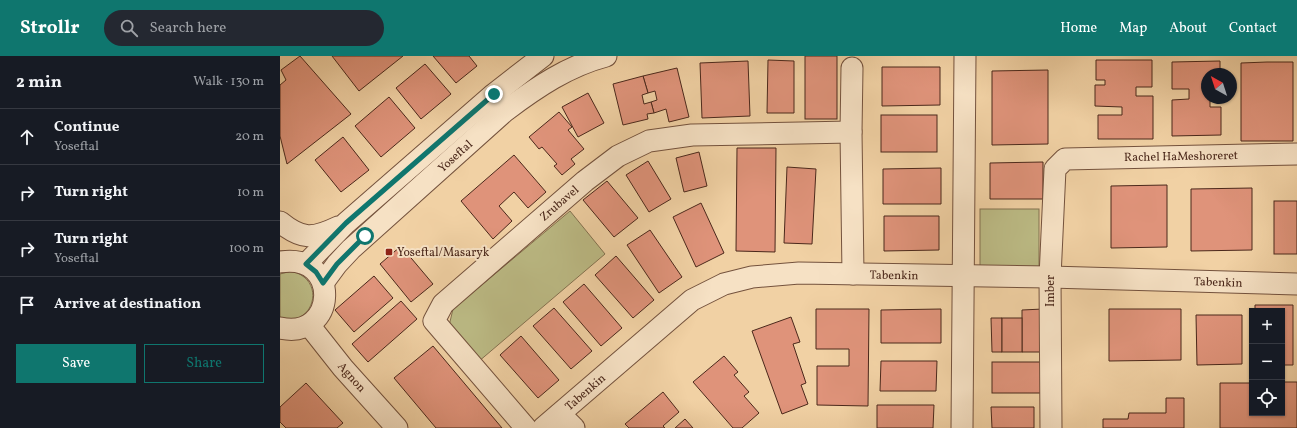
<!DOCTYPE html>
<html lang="en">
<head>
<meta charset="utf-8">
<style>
  body { margin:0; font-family:Vollkorn,serif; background:#242831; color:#f1f3f6 }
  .controls { position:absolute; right:12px; bottom:12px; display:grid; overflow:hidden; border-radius:0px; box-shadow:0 1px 3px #0004 }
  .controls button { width:36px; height:36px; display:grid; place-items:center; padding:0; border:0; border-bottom:1px solid #363941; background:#171b24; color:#f1f3f6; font:20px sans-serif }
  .compass { position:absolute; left:921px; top:12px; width:36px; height:36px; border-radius:50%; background:#171b24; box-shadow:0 1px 3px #0004; rotate:321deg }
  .stop { position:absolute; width:12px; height:12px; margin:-9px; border:3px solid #0f766e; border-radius:50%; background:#fff }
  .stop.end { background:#0f766e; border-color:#fff; box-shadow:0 1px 4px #0008 }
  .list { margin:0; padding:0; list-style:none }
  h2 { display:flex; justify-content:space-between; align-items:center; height:52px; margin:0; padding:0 16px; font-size:17px }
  h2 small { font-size:13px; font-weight:400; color:#9ea1a6 }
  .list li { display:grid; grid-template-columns:26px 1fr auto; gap:12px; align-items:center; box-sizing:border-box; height:56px; padding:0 16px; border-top:1px solid #363941 }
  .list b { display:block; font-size:15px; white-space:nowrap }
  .list p { margin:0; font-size:13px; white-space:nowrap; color:#9ea1a6 }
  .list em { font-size:13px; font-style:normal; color:#9ea1a6 }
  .actions { display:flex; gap:8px; padding:12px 16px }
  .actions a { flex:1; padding:9px 0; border:1px solid #0f766e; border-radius:0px; text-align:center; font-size:14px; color:#0f766e }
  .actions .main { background:#0f766e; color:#fff }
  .icon { flex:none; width:22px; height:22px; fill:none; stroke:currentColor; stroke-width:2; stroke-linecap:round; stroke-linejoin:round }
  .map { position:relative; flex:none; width:1017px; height:372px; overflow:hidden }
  header { display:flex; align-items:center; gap:24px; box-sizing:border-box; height:56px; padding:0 20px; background:#0f766e; color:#fff }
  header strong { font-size:19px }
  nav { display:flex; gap:22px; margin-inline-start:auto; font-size:14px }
  .search { width:280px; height:36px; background:#242831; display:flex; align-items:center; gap:10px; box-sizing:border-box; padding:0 14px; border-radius:22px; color:#9ea1a6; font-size:15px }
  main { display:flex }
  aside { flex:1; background:#171b24 }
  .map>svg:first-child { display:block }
</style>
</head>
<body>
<header>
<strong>Strollr</strong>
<div class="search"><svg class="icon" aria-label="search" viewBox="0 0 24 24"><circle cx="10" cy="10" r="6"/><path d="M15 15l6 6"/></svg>Search here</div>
<nav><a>Home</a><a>Map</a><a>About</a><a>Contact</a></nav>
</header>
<main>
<aside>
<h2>2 min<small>Walk · 130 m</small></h2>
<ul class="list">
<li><svg class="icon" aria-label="ahead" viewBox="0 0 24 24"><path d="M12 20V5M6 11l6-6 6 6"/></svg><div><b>Continue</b><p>Yoseftal</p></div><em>20 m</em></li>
<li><svg class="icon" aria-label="right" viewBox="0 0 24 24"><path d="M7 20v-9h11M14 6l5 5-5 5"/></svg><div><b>Turn right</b></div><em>10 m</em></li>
<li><svg class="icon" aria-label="right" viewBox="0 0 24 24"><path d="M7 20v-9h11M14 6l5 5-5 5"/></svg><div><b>Turn right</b><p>Yoseftal</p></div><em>100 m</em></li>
<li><svg class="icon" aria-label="arrive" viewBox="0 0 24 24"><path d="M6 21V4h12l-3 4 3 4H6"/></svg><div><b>Arrive at destination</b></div></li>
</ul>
<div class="actions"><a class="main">Save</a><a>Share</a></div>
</aside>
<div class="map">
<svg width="1017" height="372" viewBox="0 0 1017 372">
  <rect width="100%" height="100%" fill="#f1d1a4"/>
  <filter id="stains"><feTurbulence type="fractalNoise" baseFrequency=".005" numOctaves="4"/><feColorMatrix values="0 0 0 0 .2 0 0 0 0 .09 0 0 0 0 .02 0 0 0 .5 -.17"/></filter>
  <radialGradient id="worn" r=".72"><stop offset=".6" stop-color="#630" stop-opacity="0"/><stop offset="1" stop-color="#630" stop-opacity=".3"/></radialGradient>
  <!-- green -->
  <g fill="#bcbb85" stroke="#847250">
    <rect x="700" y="153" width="59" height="58"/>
    <path d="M290 155 325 198 198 306 169 270 173 253Z"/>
    <path d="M12 215C50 226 30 275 0 261V218Z"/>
  </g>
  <!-- building -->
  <g fill="#df937a" stroke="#4b281b">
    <path d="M20 0 71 58 7 108 0 80V29L6 24 1 14Z"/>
    <path d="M52 0H123L79 35Z"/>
    <path d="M153 0H189L197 10 176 27Z"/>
    <rect x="525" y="0" width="32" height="63"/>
    <path d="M488 4 514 5V57H487Z"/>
    <path d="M816 4H872V31H856V40H873V83H818V59H842V51L815 50V29H825V24H816Z"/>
    <path d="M468 5 470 60 422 62 420 7Z"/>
    <path d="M940 5V18H927V42H930V51H941V79L892 80V44L909 43V33H892V6Z"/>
    <path d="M987 6H1013V85H961V7Z"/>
    <path d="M145 8 171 38 141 63 116 32Z"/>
    <path d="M602 11H660V49L602 50Z"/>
    <path d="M397 12 409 61 389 66 386 53 374 57 371 46 377 44 375 35 368 37 363 20Z"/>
    <path d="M768 14V88L712 89V15Z"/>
    <path d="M363 20 368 37 362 39 364 48 371 46 374 57 367 58 368 63 343 69 333 28Z"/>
    <path d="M308 37 324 67 298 81 282 51Z"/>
    <path d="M109 41 135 72 101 101 75 70Z"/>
    <path d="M279 56 292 71 288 74 304 93 291 103 295 108 282 119 274 110 277 108 262 91 259 93 249 81Z"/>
    <rect x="601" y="59" width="56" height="37"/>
    <path d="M63 81 89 114 61 136 35 104Z"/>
    <path d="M457 92H496L495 196 456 195Z"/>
    <path d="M419 96 427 130 404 136 396 102Z"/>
    <path d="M234 99 266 136 248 152 234 136 219 150 232 165 213 183 181 145Z"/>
    <path d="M368 105 391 143 369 156 346 119Z"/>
    <path d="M763 106V143H710V107Z"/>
    <path d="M507 111 536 113 532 188 504 187Z"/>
    <path d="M661 112V148H603V113Z"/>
    <path d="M327 125 358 162 334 181 303 144Z"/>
    <path d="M887 129V191L831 192V130Z"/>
    <path d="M972 132V194L911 195V133Z"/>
    <rect x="994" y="145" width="23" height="53"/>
    <path d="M421 147 444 197 416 211 393 161Z"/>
    <path d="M604 160H659V194L604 195Z"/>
    <path d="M370 174 402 221 379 237 347 189Z"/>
    <path d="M121 190 153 228 131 246 100 208Z"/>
    <path d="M336 200 374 244 353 262 315 219Z"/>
    <path d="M94 220 113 242 74 276 55 254Z"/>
    <path d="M304 228 342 272 321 290 283 246Z"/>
    <path d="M121 245 137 263 88 306 72 288Z"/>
    <path d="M975 249H1013V309H1002V255H975Z"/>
    <path d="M274 252 312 295 291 313 253 270Z"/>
    <path d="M536 253H589L588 350 537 349V310H569V293H536Z"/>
    <path d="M661 253V287H601V254Z"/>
    <path d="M763 253V296H742V254Z"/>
    <path d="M829 253H901V304L829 305Z"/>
    <path d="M916 259H962V308L917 309Z"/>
    <path d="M511 261 520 286 513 288 526 327 521 329 528 348 502 358 472 275Z"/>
    <path d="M711 262H722V296H712Z"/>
    <rect x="722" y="262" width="20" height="34"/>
    <path d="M241 280 279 324 258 342 220 299Z"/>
    <path d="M153 290 222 372H156L114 322Z"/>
    <path d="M444 300 458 316 454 319 469 336 464 340 479 357 462 372H453L413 326Z"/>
    <path d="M601 305H657L656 335H600Z"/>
    <rect x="712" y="306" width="50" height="31"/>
    <path d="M1002 326H1017V372H940V327H972V357H1002Z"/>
    <path d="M26 327 63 367 57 372H6L0 366V351Z"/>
    <path d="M383 336 399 356 383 370 385 372H349L345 368Z"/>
    <path d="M886 342H904V372H823V363H848L849 357H886Z"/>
    <path d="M597 349H654L653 372H597Z"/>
    <path d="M711 351H754V372H712Z"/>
    <path d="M405 363 413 372H395Z"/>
  </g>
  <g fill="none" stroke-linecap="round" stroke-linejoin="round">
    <defs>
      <g id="minor">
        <path d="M572 12 571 76 573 218"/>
        <path d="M0 166C22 184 33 183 58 171"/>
        <path d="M0 206C62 196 57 285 0 272"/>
        <path d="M26 208 66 167 214 38 263 0"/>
        <path d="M43 227 57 208 71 193 225 55C257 31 288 10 326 0"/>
        <path d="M29 269 63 312 117 372"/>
        <path d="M280 358 294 372"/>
        <path d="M246 372 154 265 163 248 305 125 338 100 369 85 412 79 571 76"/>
        <path d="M263 372 412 244 444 228 472 221 519 217 770 221 1017 228"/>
        <path d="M682 372 685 0"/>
        <path d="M771 372 770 221 775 113 785 103 1017 98"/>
      </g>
    </defs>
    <!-- minor casing -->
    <use href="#minor" stroke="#74523d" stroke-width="23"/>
    <!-- minor -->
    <use href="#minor" stroke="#f6e1c4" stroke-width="21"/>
  </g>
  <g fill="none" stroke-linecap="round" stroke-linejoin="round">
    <!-- route -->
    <path stroke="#0f766e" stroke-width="5" d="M85 180 57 208 43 227 36 216 26 208 66 167 214 38"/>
  </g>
  <!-- markers -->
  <rect fill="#8f2418" stroke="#f6e1c4" stroke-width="1.5" x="105" y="192" width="8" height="8" rx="2"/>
  <g text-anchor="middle" stroke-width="4" stroke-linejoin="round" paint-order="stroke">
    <!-- street labels -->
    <g font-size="12" fill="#4b281b" stroke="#f6e1c4">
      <text transform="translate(175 100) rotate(-42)" y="4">Yoseftal</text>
      <text transform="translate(901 100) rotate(-1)" y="4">Rachel HaMeshoreret</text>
      <text transform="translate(279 147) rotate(-41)" y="4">Zrubavel</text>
      <text transform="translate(614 219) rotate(1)" y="4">Tabenkin</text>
      <text transform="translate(938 226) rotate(2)" y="4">Tabenkin</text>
      <text transform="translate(770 235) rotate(-90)" y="4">Imber</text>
      <text transform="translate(72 321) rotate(48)" y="4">Agnon</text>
      <text transform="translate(305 336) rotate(-41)" y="4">Tabenkin</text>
    </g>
    <!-- poi labels -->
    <g font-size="12" fill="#4b281b" stroke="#f6e1c4" text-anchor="start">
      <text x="117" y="200">Yoseftal/Masaryk</text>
    </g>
  </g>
  <rect width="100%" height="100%" filter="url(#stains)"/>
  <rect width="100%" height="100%" fill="url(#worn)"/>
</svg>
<div class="controls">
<button>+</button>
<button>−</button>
<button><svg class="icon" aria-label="locate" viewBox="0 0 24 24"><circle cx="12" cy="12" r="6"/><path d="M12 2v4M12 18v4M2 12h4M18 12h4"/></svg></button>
</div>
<svg class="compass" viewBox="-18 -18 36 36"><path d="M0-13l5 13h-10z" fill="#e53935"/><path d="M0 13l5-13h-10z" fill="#9ea1a6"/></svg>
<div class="stop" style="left:85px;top:180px"></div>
<div class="stop end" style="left:214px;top:38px"></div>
</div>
</main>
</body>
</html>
